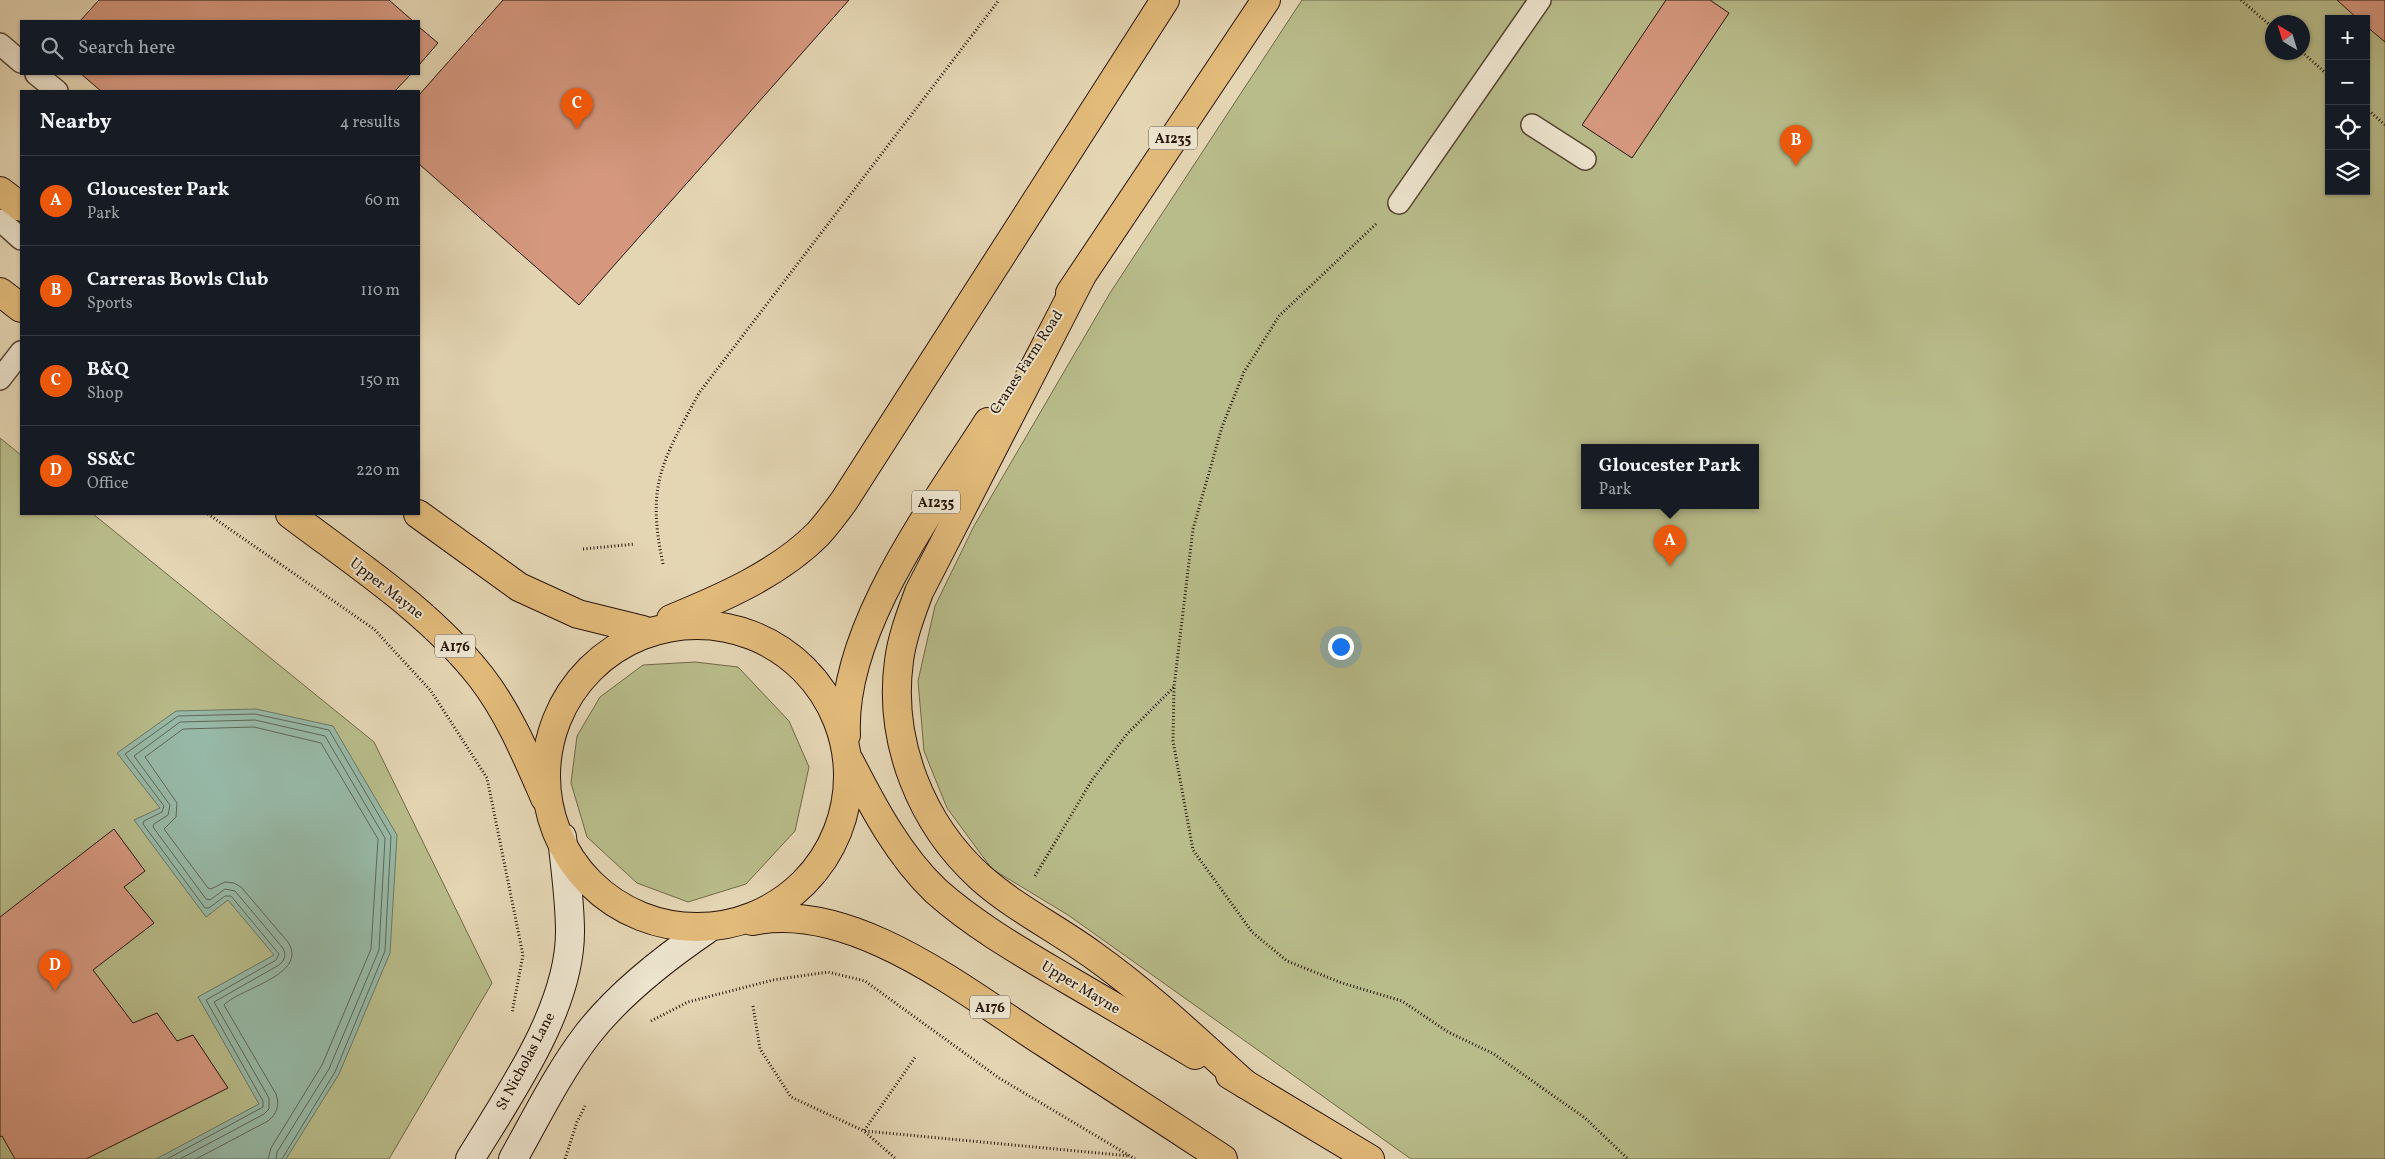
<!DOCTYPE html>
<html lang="en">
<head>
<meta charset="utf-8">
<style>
  body { margin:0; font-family:Vollkorn,serif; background:#242831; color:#f1f3f6 }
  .controls { position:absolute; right:15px; top:15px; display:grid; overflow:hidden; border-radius:0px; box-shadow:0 1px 4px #0004 }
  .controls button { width:45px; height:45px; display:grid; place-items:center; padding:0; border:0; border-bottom:1px solid #363941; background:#171b24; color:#f1f3f6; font:25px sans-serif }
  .compass { position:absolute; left:2265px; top:15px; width:45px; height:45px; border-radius:50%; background:#171b24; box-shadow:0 1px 4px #0004; rotate:322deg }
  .you { position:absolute; left:1340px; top:646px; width:18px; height:18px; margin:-12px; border:4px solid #fff; border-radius:50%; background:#1a73e8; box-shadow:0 0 0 8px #1a73e833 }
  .badge { display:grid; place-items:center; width:32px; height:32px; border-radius:50%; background:#ea580c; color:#fff; font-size:16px; font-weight:700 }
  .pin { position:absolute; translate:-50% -41px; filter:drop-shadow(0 1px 2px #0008) }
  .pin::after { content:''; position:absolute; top:26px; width:18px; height:15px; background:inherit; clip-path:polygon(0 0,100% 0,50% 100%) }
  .popup { position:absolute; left:1581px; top:444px; width:178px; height:65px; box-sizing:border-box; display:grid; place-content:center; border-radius:0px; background:#171b24; filter:drop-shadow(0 1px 4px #0005); font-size:16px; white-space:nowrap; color:#9ea1a6 }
  .popup b { font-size:19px; color:#f1f3f6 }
  .popup::after { content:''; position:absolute; left:50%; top:100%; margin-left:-10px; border:10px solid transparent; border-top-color:#171b24 }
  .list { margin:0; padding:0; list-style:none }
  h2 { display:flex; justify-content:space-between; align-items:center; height:65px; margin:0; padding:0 20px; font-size:21px }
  h2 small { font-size:16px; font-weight:400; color:#9ea1a6 }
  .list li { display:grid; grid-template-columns:32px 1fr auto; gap:15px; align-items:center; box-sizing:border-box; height:90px; padding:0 20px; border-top:1px solid #363941 }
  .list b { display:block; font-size:19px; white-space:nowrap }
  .list p { margin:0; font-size:16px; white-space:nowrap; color:#9ea1a6 }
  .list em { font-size:16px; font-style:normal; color:#9ea1a6 }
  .icon { flex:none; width:28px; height:28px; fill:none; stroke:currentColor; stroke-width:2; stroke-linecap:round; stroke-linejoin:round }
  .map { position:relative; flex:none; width:2385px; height:1159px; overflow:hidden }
  .search { position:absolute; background:#171b24; box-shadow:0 1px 4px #0004; left:20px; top:20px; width:400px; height:55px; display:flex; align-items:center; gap:12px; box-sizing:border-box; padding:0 18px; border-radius:0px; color:#9ea1a6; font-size:19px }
  .panel { position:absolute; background:#171b24; box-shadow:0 1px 4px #0004; left:20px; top:90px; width:400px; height:425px; border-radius:0px }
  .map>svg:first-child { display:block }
</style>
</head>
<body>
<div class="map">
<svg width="2385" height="1159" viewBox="0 0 2385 1159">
  <rect width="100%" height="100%" fill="#e4d5b3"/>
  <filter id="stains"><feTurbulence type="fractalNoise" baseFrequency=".004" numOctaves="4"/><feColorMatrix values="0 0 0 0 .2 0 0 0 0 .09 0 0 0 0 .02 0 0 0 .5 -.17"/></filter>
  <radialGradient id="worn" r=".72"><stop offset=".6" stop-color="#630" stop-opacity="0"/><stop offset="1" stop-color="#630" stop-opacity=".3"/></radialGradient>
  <!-- green -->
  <g fill="#b8bc8a" stroke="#706848" fill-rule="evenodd">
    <path d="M1302 0H2385V1159H1411L1068 915 992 869 947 808 924 751 918 681 935 606 974 526 1110 293ZM2329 19H2366V191H2329ZM2272 22H2302V52H2272ZM1585 447H1755V505H1585Z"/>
    <path d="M0 438 21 455V514H93L374 742 492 983 389 1159H0Z"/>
    <path d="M695 662 738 667 789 721 809 767 795 831 746 884 688 902 637 883 587 837 571 783 577 736 600 697 643 665Z"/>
  </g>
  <!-- water -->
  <path fill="#97b9a7" stroke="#6b7767" d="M256 709 333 726 397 835 390 953 339 1074 286 1159H156L259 1104 198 997 274 955 228 900 206 917 134 820 160 808 117 753 176 711Z"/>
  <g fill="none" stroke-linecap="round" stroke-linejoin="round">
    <!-- shore -->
    <g stroke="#606657" stroke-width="1">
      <path d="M167 1159 263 1107V1101L206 1000 276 960 279 954 231 896H225L209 908H205L143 824 144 821 162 812 164 806 125 754 178 716 255 714 329 730 391 836 385 951 335 1072 282 1159"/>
      <path d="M180 1159 264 1114 269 1109V1098L214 1002 279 965C285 960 287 954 282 947L235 891 225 889 210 900 206 899 153 827 154 824 168 815 170 805 134 756 180 722 255 720 325 736 385 838 379 950 329 1069 277 1152 276 1159"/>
      <path d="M196 1159 268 1121C277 1114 280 1105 276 1094L224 1005C240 988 309 975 288 942L241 887 234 883 225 882 211 889 208 888 164 829 176 817 177 803 145 757 183 729 254 727 321 743 378 839 371 949 322 1065 271 1148 268 1159"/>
    </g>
  </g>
  <!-- building -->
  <g fill="#d5987f" stroke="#281407">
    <path d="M99 0H389L413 21H80Z"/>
    <path d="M503 0H849L579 305 419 164V95Z"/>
    <path d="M1666 0H1710L1729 13 1632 158 1582 125Z"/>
    <path d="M2337 0H2385V42L2366 26V19H2358Z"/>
    <path d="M419 27 438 43 419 65Z"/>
    <path d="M81 74H411L395 91H101Z"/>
    <path d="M114 829 145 871 124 887 154 923 93 970 133 1023 157 1013 177 1041 193 1035 228 1088 86 1159H15L2 1136 0 1137V917Z"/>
  </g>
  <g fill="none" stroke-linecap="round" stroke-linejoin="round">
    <defs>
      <g id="service">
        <path d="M0 44 21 62"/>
        <path d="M36 74 57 91"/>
        <path d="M1532 125 1585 159"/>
        <path d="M1399 203 1540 0"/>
        <path d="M0 220 21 239"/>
        <path d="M0 379 21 352"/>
      </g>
      <g id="secondary">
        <path d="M470 1159C509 1095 570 1009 570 932 570 900 565 868 562 837"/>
        <path d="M513 1159C536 1118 558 1073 587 1035 617 996 665 958 706 930"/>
      </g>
      <g id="primary">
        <path d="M0 191 21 207"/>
        <path d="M1081 277 919 592C911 614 902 637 899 661 888 741 921 824 981 878 1015 908 1056 928 1093 955 1148 994 1196 1040 1245 1084"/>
        <path d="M0 292 21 308"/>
        <path d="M1070 293 1266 0"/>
        <path d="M290 514C356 564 429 611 481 677 509 713 527 757 545 798"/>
        <path d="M418 514 519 587 578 614 643 630"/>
        <path d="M671 619C722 598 778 574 818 534 827 524 836 512 844 501L1165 0"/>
        <circle cx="697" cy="776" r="151"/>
        <path d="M846 735C841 629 933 508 988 422"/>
        <path d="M850 762C873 807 899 856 936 891 974 925 1021 952 1065 978 1108 1003 1152 1029 1195 1055"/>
        <path d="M752 921C853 900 965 992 1045 1043 1105 1082 1164 1120 1223 1159"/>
        <path d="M1230 1075 1370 1159"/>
      </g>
    </defs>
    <!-- service casing -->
    <use href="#service" stroke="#574432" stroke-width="24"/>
    <!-- secondary casing -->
    <use href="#secondary" stroke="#281407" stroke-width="30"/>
    <!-- primary casing -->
    <use href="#primary" stroke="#281407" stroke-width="30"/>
    <!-- path -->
    <g stroke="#281407" stroke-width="3" stroke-dasharray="1 2.5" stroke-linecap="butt">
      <path d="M2241 0 2272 27"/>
      <path d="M2302 52 2329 76"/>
      <path d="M2366 108 2385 125"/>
      <path d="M1376 224 1279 316 1244 372 1222 427 1193 529 1174 687 1173 741 1193 850 1252 932 1287 961 1342 983 1402 1001 1448 1032 1494 1054 1585 1118 1628 1159"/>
      <path d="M208 514 374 629 431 691 487 778 523 955 512 1013"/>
      <path d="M583 549 635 544"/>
      <path d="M663 564C646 484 662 462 699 393L999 0"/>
      <path d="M1035 876 1092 780 1127 734 1174 687"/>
      <path d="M753 1006 760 1049 791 1097 864 1131 916 1056"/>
      <path d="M651 1021 688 1002 773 980 828 972 865 981 999 1078 1135 1159"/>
      <path d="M865 1131 1130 1156"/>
      <path d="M865 1132 896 1159"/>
      <path d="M565 1159 577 1122 585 1106"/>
    </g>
    <!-- service -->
    <use href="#service" stroke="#ede4ce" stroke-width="21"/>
    <!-- secondary -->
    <use href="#secondary" stroke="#ede4ce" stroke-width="28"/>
    <!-- primary -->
    <use href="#primary" stroke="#e2ba7a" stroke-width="28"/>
  </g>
  <g text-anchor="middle" stroke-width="4" stroke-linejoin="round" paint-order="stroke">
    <!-- shield labels -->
    <g fill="#ede4ce" stroke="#635243" stroke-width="1">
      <rect x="1149" y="126.5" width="48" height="23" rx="4"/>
      <rect x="912" y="490.5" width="48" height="23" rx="4"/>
      <rect x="435" y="634.5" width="40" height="23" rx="4"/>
      <rect x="970" y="995.5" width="40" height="23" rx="4"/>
    </g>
    <g font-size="14" font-weight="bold" fill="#281407">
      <text x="1173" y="143">A1235</text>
      <text x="936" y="507">A1235</text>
      <text x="455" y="651">A176</text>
      <text x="990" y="1012">A176</text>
    </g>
    <!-- street labels -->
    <g font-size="15" fill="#281407" stroke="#ede4ce">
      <text transform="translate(1026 362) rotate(-57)" y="5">Cranes Farm Road</text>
      <text transform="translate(387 588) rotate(38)" y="5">Upper Mayne</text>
      <text transform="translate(1081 987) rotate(31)" y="5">Upper Mayne</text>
      <text transform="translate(525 1061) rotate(-62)" y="5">St Nicholas Lane</text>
    </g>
  </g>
  <rect width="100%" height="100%" filter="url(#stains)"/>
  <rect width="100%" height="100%" fill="url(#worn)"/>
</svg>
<div class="controls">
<button>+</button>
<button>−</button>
<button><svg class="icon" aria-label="locate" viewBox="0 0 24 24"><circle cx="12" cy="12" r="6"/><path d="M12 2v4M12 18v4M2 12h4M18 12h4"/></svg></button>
<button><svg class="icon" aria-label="layers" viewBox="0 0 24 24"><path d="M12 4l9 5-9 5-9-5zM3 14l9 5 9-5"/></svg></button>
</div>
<svg class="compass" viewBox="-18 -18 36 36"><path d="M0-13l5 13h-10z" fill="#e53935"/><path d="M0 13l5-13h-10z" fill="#9ea1a6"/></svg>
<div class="you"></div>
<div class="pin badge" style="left:1670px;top:566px">A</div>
<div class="popup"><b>Gloucester Park</b>Park</div>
<div class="pin badge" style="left:1796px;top:166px">B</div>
<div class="pin badge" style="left:577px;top:129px">C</div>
<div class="pin badge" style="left:55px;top:991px">D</div>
<div class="search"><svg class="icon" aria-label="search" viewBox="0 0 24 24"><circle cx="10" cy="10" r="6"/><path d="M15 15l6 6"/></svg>Search here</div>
<section class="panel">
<h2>Nearby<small>4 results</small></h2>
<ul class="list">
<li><span class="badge">A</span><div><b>Gloucester Park</b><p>Park</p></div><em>60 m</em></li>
<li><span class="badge">B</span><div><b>Carreras Bowls Club</b><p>Sports</p></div><em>110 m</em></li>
<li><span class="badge">C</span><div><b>B&amp;Q</b><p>Shop</p></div><em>150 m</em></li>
<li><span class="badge">D</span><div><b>SS&amp;C</b><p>Office</p></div><em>220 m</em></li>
</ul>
</section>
</div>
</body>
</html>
